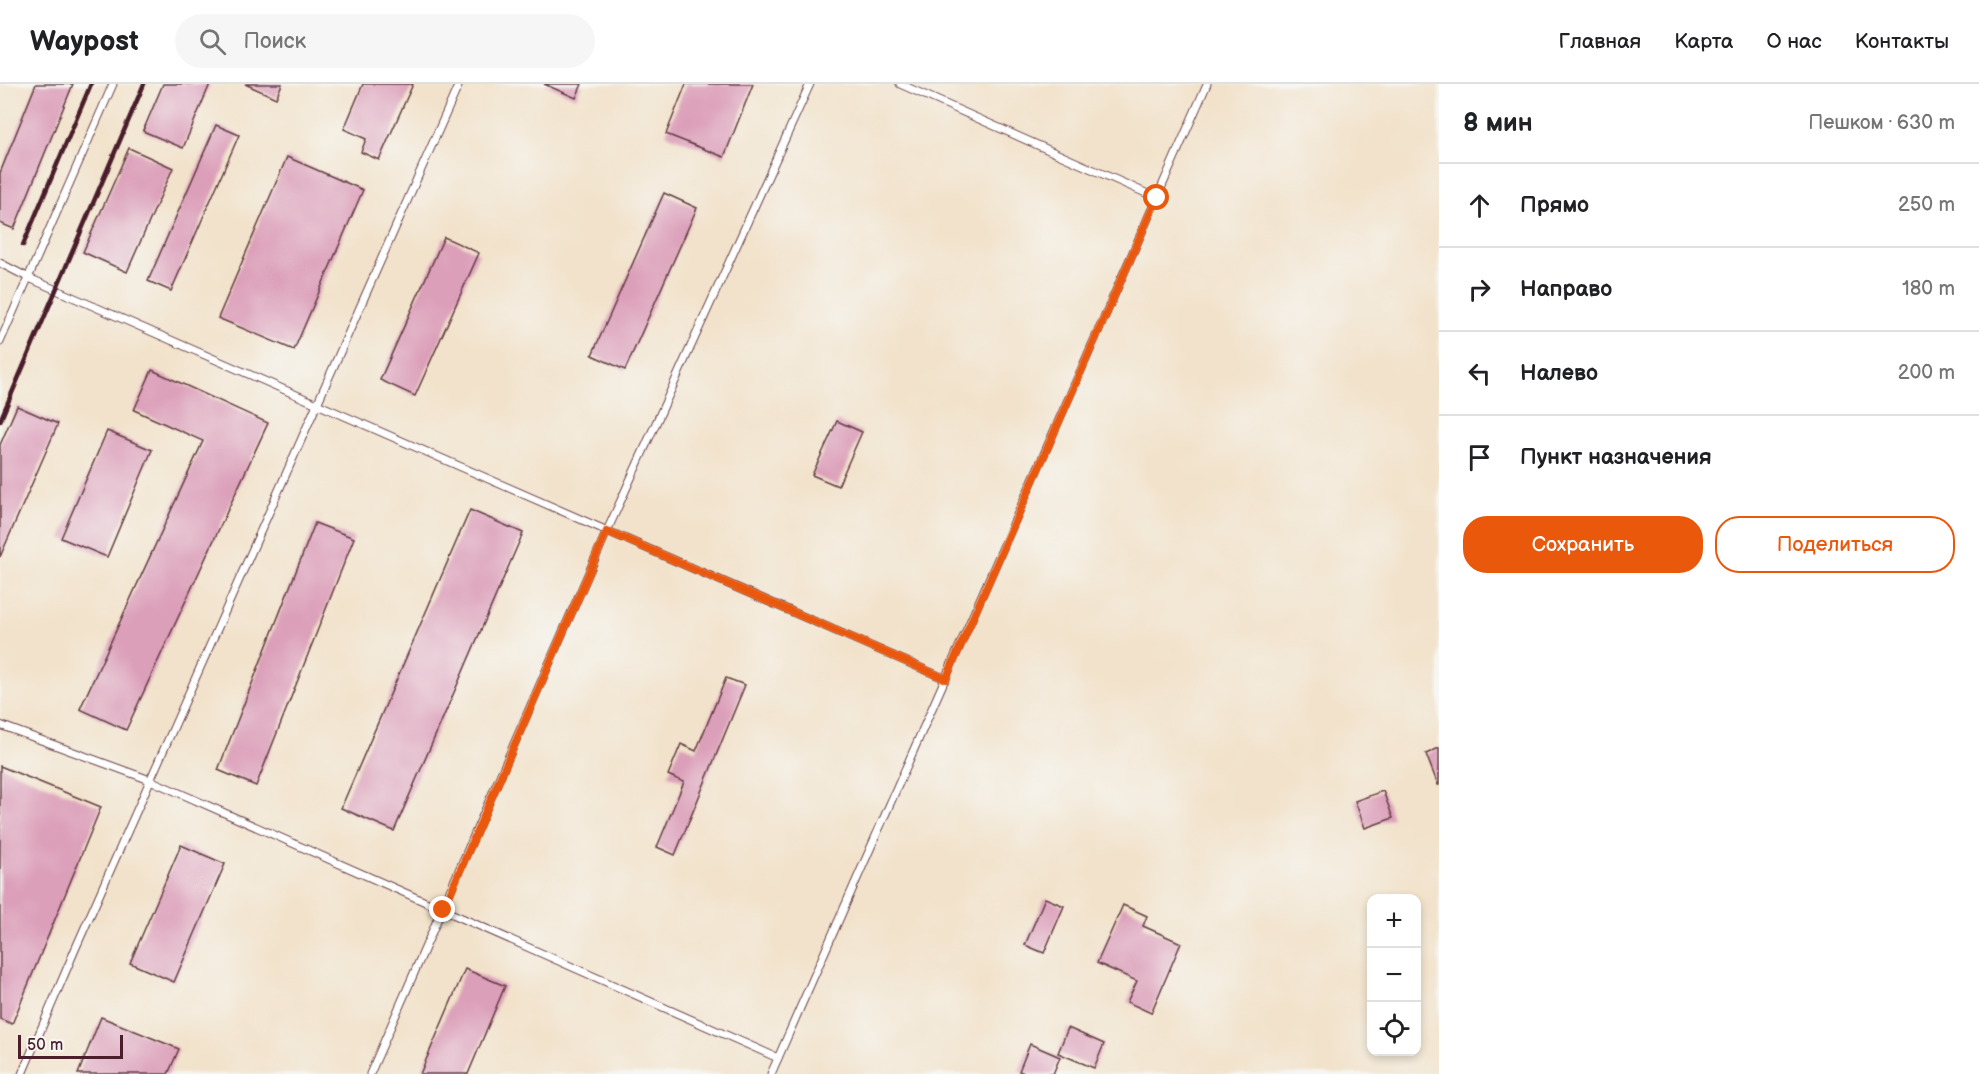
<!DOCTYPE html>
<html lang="ru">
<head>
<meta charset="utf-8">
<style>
  body { margin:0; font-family:"Balsamiq Sans",sans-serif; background:#f6f6f6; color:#202124 }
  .controls { position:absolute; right:18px; bottom:18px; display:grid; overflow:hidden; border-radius:12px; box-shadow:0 3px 9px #0003 }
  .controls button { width:54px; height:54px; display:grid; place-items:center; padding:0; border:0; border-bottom:2px solid #e0e0e0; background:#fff; color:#202124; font:30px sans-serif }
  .scale { position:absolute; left:18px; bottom:15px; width:105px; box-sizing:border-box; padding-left:6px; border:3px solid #4a1f2b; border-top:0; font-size:16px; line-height:21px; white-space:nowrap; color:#4a1f2b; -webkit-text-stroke:4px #f6f6f2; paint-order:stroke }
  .stop { position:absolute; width:18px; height:18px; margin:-14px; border:4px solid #ea580c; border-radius:50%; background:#fff }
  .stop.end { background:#ea580c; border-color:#fff; box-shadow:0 2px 6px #0008 }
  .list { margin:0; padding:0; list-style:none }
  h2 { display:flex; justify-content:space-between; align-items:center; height:78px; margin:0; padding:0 24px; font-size:26px }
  h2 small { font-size:20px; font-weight:400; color:#757577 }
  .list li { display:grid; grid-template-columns:39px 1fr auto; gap:18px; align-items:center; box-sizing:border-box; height:84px; padding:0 24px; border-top:2px solid #e0e0e0 }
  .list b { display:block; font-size:22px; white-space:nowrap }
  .list em { font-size:20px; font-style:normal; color:#757577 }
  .actions { display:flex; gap:12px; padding:18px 24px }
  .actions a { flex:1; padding:14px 0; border:2px solid #ea580c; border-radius:24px; text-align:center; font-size:21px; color:#ea580c }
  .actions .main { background:#ea580c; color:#fff }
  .icon { flex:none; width:33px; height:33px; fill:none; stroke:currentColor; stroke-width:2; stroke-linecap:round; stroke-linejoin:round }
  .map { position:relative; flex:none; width:1439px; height:990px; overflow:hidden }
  header { display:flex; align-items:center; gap:36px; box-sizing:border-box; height:84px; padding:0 30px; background:#fff; border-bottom:2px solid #e0e0e0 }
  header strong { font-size:28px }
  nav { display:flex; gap:33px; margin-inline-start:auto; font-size:21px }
  .search { width:420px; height:54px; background:#f6f6f6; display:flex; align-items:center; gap:15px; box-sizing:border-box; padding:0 21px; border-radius:33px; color:#757577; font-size:22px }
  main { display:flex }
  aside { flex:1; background:#fff }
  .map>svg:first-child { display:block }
</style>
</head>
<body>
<header>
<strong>Waypost</strong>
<div class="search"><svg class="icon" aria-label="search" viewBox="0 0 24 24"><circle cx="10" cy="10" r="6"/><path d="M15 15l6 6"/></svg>Поиск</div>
<nav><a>Главная</a><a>Карта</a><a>О нас</a><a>Контакты</a></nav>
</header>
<main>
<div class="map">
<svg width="1439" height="990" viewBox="0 0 1439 990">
  <rect width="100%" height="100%" fill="#f6f6f2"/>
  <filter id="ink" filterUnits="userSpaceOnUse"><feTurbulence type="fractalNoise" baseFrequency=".0167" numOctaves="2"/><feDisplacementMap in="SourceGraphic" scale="12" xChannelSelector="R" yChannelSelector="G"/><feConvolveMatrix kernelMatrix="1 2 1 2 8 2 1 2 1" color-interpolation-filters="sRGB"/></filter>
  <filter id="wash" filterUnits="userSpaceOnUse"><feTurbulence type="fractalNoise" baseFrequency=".008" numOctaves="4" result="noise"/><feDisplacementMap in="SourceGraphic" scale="24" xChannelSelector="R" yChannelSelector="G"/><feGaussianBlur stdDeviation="1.35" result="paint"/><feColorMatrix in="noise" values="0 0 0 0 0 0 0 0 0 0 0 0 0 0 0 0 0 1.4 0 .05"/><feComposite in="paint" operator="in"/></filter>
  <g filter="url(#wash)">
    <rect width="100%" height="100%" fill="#f2e2cb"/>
    <g id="blocks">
      <!-- building -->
      <g fill="#dc9fb9">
        <path d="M36 0H73L14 145 0 139V89Z"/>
        <path d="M163 0H210L183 64 143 47Z"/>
        <path d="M245 0H282L276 14Z"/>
        <path d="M363 0H413L379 76 361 68 366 55 344 45Z"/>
        <path d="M544 0H582L576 14Z"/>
        <path d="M686 0H753L724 73 666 50Z"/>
        <path d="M216 41 239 51 171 207 148 197Z"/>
        <path d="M129 64 173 84 127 188 83 168Z"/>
        <path d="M287 73 363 106 294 266 218 234Z"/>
        <path d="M664 109 697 124 625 286 592 271Z"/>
        <path d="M444 153 479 169 415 312 380 296Z"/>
        <path d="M152 286 268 339 126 646 80 625 203 357 134 326Z"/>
        <path d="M17 322 58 340 0 473V361Z"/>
        <path d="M837 337 862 348 838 402 812 391Z"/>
        <path d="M107 347 152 366 107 473 61 454Z"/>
        <path d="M470 426 523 449 394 747 341 724Z"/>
        <path d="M315 439 354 454 256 702 218 686Z"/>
        <path d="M726 594 745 601 675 771 657 763 684 698 668 691 681 660 696 667Z"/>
        <path d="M1439 664V701H1438L1426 670Z"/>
        <path d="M0 682 101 723 12 940 0 935Z"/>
        <path d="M1383 707 1393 734 1365 744 1355 717Z"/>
        <path d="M181 761 225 780 174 898 130 879Z"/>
        <path d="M1045 814 1064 822 1044 869 1025 861Z"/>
        <path d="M1123 821 1147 832 1143 842 1181 859 1151 929 1127 918 1137 897 1097 879Z"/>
        <path d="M465 885 505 902 468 990H420Z"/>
        <path d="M101 933 179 965 168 990H78Z"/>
        <path d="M1068 944 1104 960 1094 984 1058 969Z"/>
        <path d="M1030 960 1060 973 1053 990H1026L1019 987Z"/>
      </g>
    </g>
  </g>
  <g filter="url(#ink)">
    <use href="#blocks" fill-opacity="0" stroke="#633c43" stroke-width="1.5"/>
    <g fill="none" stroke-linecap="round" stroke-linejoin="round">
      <defs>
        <g id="service">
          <path d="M900 0 1157 114"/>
          <path d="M0 179 29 194 946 595"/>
          <path d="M0 258 113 0"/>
          <path d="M0 641 150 696 778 974"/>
          <path d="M22 990 74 868 459 0"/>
          <path d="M370 990 607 447 810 0"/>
          <path d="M771 990 1207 0"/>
        </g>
      </defs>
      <!-- service casing -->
      <use href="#service" stroke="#633c43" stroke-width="9"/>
      <!-- service -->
      <use href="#service" stroke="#fff" stroke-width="7"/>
      <!-- rail -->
      <g stroke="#4a1f2b" stroke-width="4.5">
        <path d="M23 161 91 0"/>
        <path d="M0 337 144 0"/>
      </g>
    </g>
  </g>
  <g fill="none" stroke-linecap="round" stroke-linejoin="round" filter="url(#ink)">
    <!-- route -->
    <path stroke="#ea580c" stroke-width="8" d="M443 826 607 447 946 595 1157 114"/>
  </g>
</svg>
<div class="controls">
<button>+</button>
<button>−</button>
<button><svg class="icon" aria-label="locate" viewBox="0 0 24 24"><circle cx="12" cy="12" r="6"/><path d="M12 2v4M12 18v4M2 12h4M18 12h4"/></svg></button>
</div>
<div class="scale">50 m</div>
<div class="stop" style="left:1157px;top:114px"></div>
<div class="stop end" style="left:443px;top:826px"></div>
</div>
<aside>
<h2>8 мин<small>Пешком · 630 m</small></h2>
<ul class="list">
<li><svg class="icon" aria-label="ahead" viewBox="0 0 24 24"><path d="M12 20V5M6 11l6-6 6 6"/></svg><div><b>Прямо</b></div><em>250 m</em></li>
<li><svg class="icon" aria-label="right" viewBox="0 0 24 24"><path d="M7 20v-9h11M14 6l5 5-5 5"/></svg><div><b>Направо</b></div><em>180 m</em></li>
<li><svg class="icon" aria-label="left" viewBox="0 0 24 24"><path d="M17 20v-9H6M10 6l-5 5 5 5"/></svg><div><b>Налево</b></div><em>200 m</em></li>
<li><svg class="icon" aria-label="arrive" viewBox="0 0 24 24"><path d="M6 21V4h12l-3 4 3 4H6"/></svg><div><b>Пункт назначения</b></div></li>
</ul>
<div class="actions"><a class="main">Сохранить</a><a>Поделиться</a></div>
</aside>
</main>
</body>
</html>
